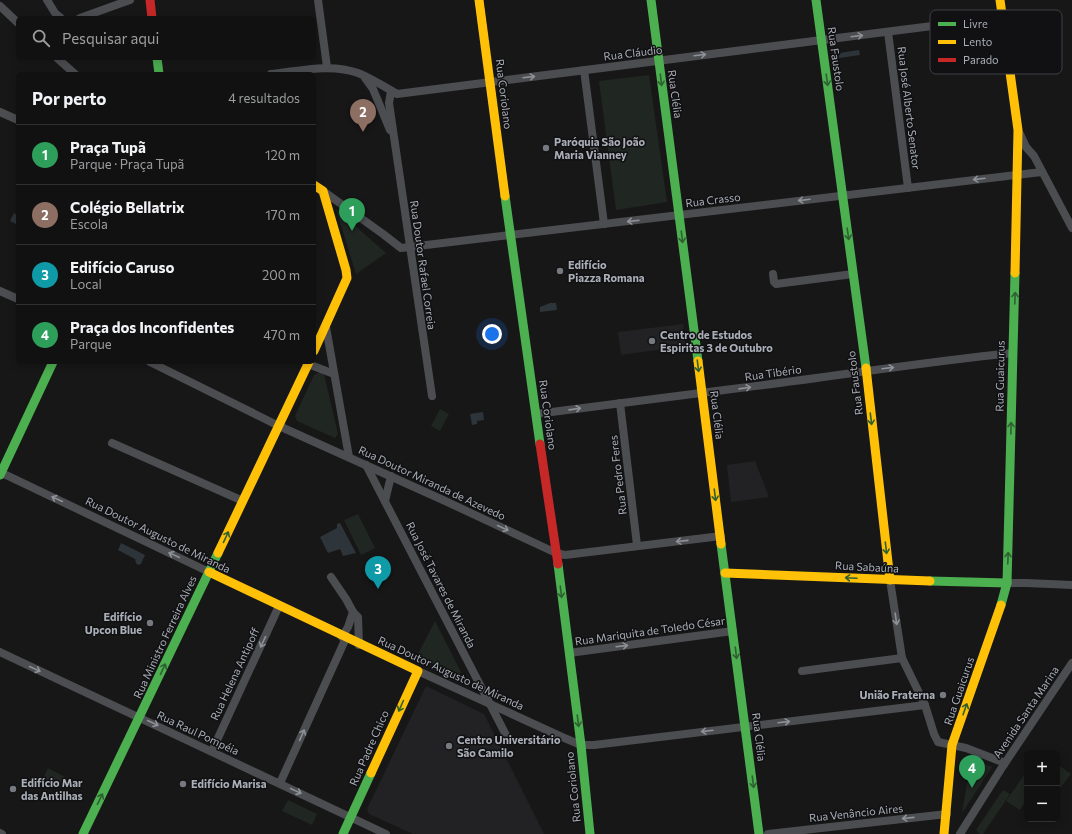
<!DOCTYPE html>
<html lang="pt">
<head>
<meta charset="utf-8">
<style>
  body { margin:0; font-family:Commissioner,sans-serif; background:#1a1a1a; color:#f1f3f6 }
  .controls { position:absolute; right:12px; bottom:12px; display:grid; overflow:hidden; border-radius:6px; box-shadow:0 2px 10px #0003 }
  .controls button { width:36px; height:36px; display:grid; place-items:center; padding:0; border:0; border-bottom:1px solid #303131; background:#111; color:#f1f3f6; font:20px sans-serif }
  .you { position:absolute; left:492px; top:334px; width:14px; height:14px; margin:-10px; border:3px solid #fff; border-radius:50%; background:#1a73e8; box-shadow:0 0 0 6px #1a73e833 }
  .badge { display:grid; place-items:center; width:26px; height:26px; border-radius:50%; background:#ea580c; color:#fff; font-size:13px; font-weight:700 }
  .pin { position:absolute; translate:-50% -33px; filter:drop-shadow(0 1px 2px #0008) }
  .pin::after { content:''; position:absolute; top:21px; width:14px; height:12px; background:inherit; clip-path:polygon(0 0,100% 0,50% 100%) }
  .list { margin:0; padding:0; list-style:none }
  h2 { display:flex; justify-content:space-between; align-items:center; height:52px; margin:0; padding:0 16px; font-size:17px }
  h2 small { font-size:13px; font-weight:400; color:#9c9d9f }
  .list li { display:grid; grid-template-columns:26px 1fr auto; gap:12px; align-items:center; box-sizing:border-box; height:60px; padding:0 16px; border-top:1px solid #303131 }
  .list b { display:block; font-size:15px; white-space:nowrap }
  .list p { margin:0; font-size:13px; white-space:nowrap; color:#9c9d9f }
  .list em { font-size:13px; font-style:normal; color:#9c9d9f }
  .icon { flex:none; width:22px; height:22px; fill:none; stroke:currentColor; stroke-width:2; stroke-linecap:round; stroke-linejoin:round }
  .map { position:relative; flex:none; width:1072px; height:834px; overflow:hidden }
  .search { position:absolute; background:#111; box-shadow:0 2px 10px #0003; left:16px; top:16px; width:300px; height:44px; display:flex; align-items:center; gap:10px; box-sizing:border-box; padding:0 14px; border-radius:6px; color:#9c9d9f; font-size:15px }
  .panel { position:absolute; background:#111; box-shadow:0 2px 10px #0003; left:16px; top:72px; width:300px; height:292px; border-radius:6px }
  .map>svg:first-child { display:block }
</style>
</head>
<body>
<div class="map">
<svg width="1072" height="834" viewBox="0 0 1072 834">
  <rect width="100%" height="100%" fill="#171717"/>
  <!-- built -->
  <g fill="#222224">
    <path d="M683 324 686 346 621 355 618 332Z"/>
    <path d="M755 461 769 497 731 502 727 465Z"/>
    <path d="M426 686 484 714 544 834H413L369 814 367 809Z"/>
  </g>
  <!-- green -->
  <g fill="#202621">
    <path d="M649 75 667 202 616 210 599 81Z"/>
    <path d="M336 209 386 253 356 274Z"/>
    <path d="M320 372 324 374 338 434 335 438 297 421 295 416 314 375Z"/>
    <path d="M440 409 449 414 440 431 431 426Z"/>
    <path d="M358 514 375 548 361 555 344 520Z"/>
    <path d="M435 621 461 672 460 675 458 677 417 656Z"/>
    <path d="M972 759 992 767 962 813 971 761Z"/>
    <path d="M1057 764 1071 774 1057 792Z"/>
    <path d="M48 768 67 778 62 788 43 779Z"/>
    <path d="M1024 775 1027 777V799L1020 810 1006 801Z"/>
    <path d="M1003 790 1010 794 983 834H980L976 830Z"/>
    <path d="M288 800 317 814 312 825 282 811Z"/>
  </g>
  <!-- water -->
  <g fill="#2d343a">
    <path d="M859 50 860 55 839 58V53Z"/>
    <path d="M14 213 18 216V225L10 221Z"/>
    <path d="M550 303H556L557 310 540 312V307Z"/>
    <path d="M483 412 484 420 477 421V424L472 425 470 414Z"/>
    <path d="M340 523 356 553 343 556 340 549 328 553 320 537 337 528V524Z"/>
    <path d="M121 543 145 555 141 564 138 565 136 563 135 559 118 550Z"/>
  </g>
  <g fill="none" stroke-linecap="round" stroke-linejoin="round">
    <!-- street -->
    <g stroke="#4c4d50" stroke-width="8">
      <path d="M47 0 55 13 61 18"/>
      <path d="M318 0 327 67"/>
      <path d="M0 6 18 23"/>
      <path d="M80 18 130 0"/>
      <path d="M888 32 908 188"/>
      <path d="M57 58 75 74"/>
      <path d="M584 70 604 224"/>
      <path d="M271 74C299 71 331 63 358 73 371 78 385 87 397 94L1003 17"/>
      <path d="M365 78 373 89 390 130"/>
      <path d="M391 91 389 103 432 396"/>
      <path d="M0 112 18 120"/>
      <path d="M1020 134 1026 147 1034 156 1072 228"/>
      <path d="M323 191 383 234 401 248 1042 172"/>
      <path d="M773 274 774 282 776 284 853 274"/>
      <path d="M0 291 18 299"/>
      <path d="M326 327 349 457"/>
      <path d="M150 362 279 426 443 500 556 553 565 555 721 536"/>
      <path d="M308 364 334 374"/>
      <path d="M620 403 637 545"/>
      <path d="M536 414C604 405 672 397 740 388 831 377 922 362 1013 353"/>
      <path d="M112 443 243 501"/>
      <path d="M366 465 507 737"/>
      <path d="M0 472 209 572"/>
      <path d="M385 501 391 476"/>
      <path d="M331 577 346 599 353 612 358 617 359 645"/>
      <path d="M890 580 902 658 925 705 934 734 938 742 966 748 1005 763"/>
      <path d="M1007 583H1027L1072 585"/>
      <path d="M342 637 348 627 353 612"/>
      <path d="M0 652 386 834"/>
      <path d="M569 653 733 631"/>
      <path d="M418 671 562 737 581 745H594L925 705"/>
      <path d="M802 671 902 658"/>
      <path d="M212 751 279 606"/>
      <path d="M280 783 346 638"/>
      <path d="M0 833 2 834"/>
      <path d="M768 834 947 814"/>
      <path d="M960 834 1001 769 1072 663"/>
    </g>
    <!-- fast -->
    <g stroke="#4caf50" stroke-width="9">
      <path d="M651 0 698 361"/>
      <path d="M816 0 866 368"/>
      <path d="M157 58 159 74"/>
      <path d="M505 196 540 444"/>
      <path d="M0 475 53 362"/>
      <path d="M721 544 759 834"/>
      <path d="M558 564 581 745 590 834"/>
      <path d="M930 581 1007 583"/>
      <path d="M1001 605 1007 583 1015 273"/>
      <path d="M83 834 218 553"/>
      <path d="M343 834 371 773"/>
    </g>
    <!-- slow -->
    <g stroke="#ffc107" stroke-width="9">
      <path d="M479 0 505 196"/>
      <path d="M1000 0 1018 130 1015 273"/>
      <path d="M314 185 323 191 346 270 347 278 314 351"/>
      <path d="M698 361 721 544"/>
      <path d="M866 368 890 580"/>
      <path d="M218 553 309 362"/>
      <path d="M209 572 418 671 371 773"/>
      <path d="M725 573 930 581"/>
      <path d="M944 834 952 745 1001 605"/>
    </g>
    <!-- jam -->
    <g stroke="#c62828" stroke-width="9">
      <path d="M150 0 152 18"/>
      <path d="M540 444 558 564"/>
    </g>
  </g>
  <!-- one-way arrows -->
  <defs><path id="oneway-shaft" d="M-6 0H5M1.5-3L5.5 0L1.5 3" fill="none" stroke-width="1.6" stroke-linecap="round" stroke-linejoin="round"/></defs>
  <g stroke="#8d9198">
    <use href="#oneway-shaft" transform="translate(857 36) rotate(-7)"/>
    <use href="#oneway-shaft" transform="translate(700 55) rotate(-7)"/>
    <use href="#oneway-shaft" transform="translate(529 77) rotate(-7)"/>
    <use href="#oneway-shaft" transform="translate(979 179) rotate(173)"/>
    <use href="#oneway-shaft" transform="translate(804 200) rotate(173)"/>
    <use href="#oneway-shaft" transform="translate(633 221) rotate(173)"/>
    <use href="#oneway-shaft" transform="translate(888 368) rotate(-7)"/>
    <use href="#oneway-shaft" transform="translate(745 388) rotate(-8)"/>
    <use href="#oneway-shaft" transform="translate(575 409) rotate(-8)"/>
    <use href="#oneway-shaft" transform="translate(57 499) rotate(-155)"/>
    <use href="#oneway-shaft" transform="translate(503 528) rotate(25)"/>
    <use href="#oneway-shaft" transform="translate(682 541) rotate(174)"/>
    <use href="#oneway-shaft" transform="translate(174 555) rotate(-155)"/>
    <use href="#oneway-shaft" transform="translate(896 619) rotate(82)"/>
    <use href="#oneway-shaft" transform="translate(263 642) rotate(115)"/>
    <use href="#oneway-shaft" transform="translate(622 646) rotate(-7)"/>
    <use href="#oneway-shaft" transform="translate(35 669) rotate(25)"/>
    <use href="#oneway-shaft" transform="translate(784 722) rotate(-7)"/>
    <use href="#oneway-shaft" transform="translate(153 723) rotate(25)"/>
    <use href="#oneway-shaft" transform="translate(707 731) rotate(173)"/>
    <use href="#oneway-shaft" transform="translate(302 735) rotate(-66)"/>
    <use href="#oneway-shaft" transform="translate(296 791) rotate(25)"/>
    <use href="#oneway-shaft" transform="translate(908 818) rotate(174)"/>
  </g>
  <g stroke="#2e6032">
    <use href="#oneway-shaft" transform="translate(661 80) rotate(83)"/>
    <use href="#oneway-shaft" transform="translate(827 80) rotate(82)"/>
    <use href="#oneway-shaft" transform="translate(848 234) rotate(82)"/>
    <use href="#oneway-shaft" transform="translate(682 237) rotate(83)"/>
    <use href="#oneway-shaft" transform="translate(1015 298) rotate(-88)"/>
    <use href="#oneway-shaft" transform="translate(698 366) rotate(83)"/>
    <use href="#oneway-shaft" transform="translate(871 419) rotate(83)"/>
    <use href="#oneway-shaft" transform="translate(1011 428) rotate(-89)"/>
    <use href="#oneway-shaft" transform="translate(715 495) rotate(83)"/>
    <use href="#oneway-shaft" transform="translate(226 537) rotate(-65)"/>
    <use href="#oneway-shaft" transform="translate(886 548) rotate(83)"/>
    <use href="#oneway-shaft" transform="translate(1008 558) rotate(-88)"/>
    <use href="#oneway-shaft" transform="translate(851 578) rotate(-177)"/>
    <use href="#oneway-shaft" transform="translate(561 592) rotate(83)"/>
    <use href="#oneway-shaft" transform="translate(736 653) rotate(83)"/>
    <use href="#oneway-shaft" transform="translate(163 669) rotate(-65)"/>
    <use href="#oneway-shaft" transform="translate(401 706) rotate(114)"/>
    <use href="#oneway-shaft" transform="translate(965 709) rotate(-71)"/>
    <use href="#oneway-shaft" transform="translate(578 721) rotate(83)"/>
    <use href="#oneway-shaft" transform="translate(753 782) rotate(83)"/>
    <use href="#oneway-shaft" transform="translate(100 799) rotate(-64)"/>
  </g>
  <!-- markers -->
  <g fill="#76797f" stroke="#111113" stroke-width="1.5">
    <circle cx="546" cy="148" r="4"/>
    <circle cx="560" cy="271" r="4"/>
    <circle cx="652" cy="341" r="4"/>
    <circle cx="150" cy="623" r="4"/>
    <circle cx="943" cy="695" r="4"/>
    <circle cx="449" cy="746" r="4"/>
    <circle cx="183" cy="784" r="4"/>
    <circle cx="13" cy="789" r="4"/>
  </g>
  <g text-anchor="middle" stroke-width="3" stroke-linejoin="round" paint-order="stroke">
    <!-- street labels -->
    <g font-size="11" fill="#a9aeb7" stroke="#111113">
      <text transform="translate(633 53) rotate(-7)" y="4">Rua Cláudio</text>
      <text transform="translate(836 59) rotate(82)" y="4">Rua Faustolo</text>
      <text transform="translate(504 94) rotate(83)" y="4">Rua Coriolano</text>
      <text transform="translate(675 94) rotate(82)" y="4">Rua Clélia</text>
      <text transform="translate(909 108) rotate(83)" y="4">Rua José Alberto Senator</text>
      <text transform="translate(713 200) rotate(-7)" y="4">Rua Crasso</text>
      <text transform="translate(423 265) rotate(82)" y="4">Rua Doutor Rafael Correia</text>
      <text transform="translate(773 373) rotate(-8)" y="4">Rua Tibério</text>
      <text transform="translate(1000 376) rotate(-89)" y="4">Rua Guaicurus</text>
      <text transform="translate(855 383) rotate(-97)" y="4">Rua Faustolo</text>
      <text transform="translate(548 415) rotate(82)" y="4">Rua Coriolano</text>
      <text transform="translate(717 415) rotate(83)" y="4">Rua Clélia</text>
      <text transform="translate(618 475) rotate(-97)" y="4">Rua Pedro Feres</text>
      <text transform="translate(432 483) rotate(25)" y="4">Rua Doutor Miranda de Azevedo</text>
      <text transform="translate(158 535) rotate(26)" y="4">Rua Doutor Augusto de Miranda</text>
      <text transform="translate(867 567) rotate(3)" y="4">Rua Sabaúna</text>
      <text transform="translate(441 585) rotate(63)" y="4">Rua José Tavares de Miranda</text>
      <text transform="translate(650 631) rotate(-8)" y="4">Rua Mariquita de Toledo César</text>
      <text transform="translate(165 637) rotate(-65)" y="4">Rua Ministro Ferreira Alves</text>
      <text transform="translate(451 673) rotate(25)" y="4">Rua Doutor Augusto de Miranda</text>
      <text transform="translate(235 674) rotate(-65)" y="4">Rua Helena Antipoff</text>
      <text transform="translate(959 691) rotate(-71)" y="4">Rua Guaicurus</text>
      <text transform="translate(1026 712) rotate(-56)" y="4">Avenida Santa Marina</text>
      <text transform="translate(198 733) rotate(25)" y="4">Rua Raul Pompéia</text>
      <text transform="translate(759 737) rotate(83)" y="4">Rua Clélia</text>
      <text transform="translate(369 748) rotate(-66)" y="4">Rua Padre Chico</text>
      <text transform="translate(573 787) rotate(-96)" y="4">Rua Coriolano</text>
      <text transform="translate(856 813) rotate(-6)" y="4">Rua Venâncio Aires</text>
    </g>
    <!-- poi labels -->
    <g font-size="11" font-weight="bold" fill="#a9aeb7" stroke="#111113" text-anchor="start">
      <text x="554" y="146">Paróquia São João<tspan x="554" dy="13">Maria Vianney</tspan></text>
      <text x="568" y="269">Edifício<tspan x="568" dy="13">Piazza Romana</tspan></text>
      <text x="660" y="339">Centro de Estudos<tspan x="660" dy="13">Espiritas 3 de Outubro</tspan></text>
      <text x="142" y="621" text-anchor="end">Edifício<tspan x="142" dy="13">Upcon Blue</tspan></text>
      <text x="935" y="699" text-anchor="end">União Fraterna</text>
      <text x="457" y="744">Centro Universitário<tspan x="457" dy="13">São Camilo</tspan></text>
      <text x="21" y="787">Edifício Mar<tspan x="21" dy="13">das Antilhas</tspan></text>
      <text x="191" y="788">Edifício Marisa</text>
    </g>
  </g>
  <!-- legend -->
  <rect x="930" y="10" width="132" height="64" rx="6" fill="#111113" stroke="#3f4044" stroke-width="1"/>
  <rect x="938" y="22" width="18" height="4" fill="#4caf50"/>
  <rect x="938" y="40" width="18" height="4" fill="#ffc107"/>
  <rect x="938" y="58" width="18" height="4" fill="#c62828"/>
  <g font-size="11" fill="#a9aeb7">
    <text x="963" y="28">Livre</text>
    <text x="963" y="46">Lento</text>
    <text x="963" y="64">Parado</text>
  </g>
</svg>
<div class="controls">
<button>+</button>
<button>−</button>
</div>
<div class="you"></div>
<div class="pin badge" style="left:352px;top:231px;background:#2e9e5b">1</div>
<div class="pin badge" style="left:363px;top:132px;background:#8d6e63">2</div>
<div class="pin badge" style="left:378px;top:589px;background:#0f9aa8">3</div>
<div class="pin badge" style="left:972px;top:788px;background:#2e9e5b">4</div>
<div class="search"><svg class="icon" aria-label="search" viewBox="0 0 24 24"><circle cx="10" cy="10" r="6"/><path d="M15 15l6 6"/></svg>Pesquisar aqui</div>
<section class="panel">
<h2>Por perto<small>4 resultados</small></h2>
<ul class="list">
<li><span class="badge" style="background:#2e9e5b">1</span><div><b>Praça Tupã</b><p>Parque · Praça Tupã</p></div><em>120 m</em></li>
<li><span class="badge" style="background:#8d6e63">2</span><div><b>Colégio Bellatrix</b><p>Escola</p></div><em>170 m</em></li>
<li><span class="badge" style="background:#0f9aa8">3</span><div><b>Edifício Caruso</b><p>Local</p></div><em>200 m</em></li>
<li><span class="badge" style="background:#2e9e5b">4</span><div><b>Praça dos Inconfidentes</b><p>Parque</p></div><em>470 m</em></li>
</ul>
</section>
</div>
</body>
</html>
